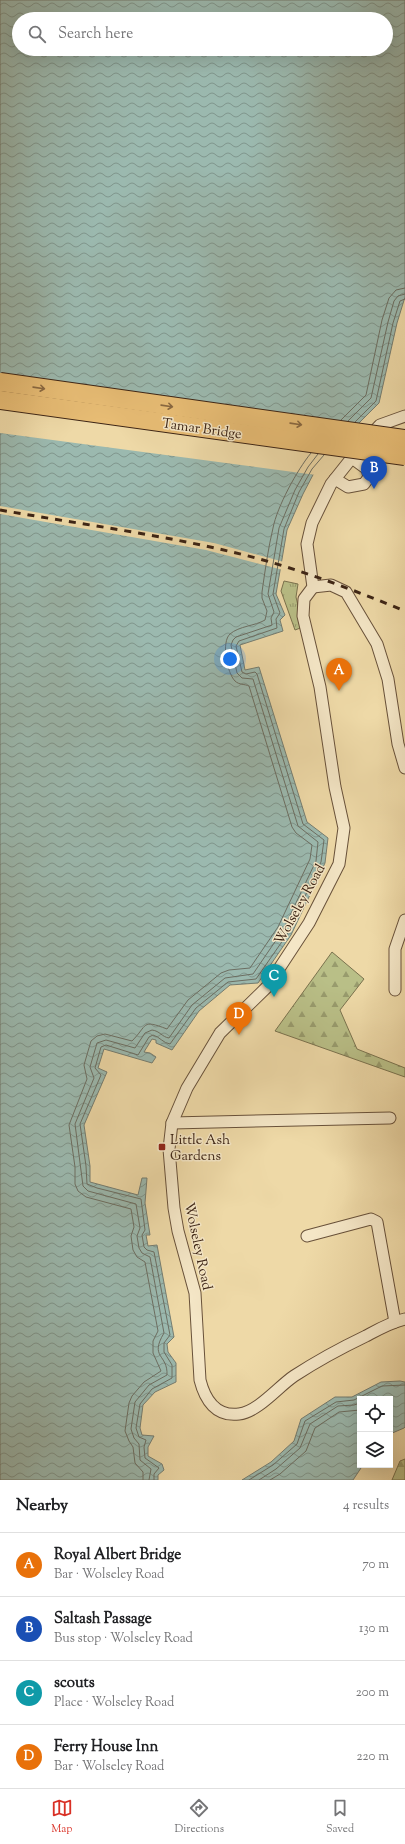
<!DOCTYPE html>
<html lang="en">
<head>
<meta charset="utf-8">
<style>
  body { margin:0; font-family:"Sorts Mill Goudy",serif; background:#f2f2f2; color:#202124 }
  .controls { position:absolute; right:12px; bottom:12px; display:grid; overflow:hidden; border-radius:0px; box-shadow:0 4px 16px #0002 }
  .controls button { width:36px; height:36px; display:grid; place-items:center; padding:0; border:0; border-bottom:1px solid #e0e0e0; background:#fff; color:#202124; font:20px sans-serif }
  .you { position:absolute; left:230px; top:659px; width:14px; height:14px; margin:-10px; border:3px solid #fff; border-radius:50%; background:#1a73e8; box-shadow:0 0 0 6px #1a73e833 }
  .badge { display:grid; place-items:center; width:26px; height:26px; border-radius:50%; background:#d93025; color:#fff; font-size:13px; font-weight:700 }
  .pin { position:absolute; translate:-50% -33px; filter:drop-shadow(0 1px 2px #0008) }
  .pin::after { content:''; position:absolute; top:21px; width:14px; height:12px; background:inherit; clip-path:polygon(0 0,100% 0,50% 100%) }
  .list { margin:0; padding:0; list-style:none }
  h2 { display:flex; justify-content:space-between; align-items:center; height:52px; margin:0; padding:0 16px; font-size:17px }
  h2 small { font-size:13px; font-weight:400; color:#757577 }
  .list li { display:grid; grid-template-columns:26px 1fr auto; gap:12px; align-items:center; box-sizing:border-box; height:64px; padding:0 16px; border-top:1px solid #e0e0e0 }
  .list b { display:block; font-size:15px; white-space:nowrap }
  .list p { margin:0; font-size:13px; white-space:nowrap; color:#757577 }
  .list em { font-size:13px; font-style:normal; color:#757577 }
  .icon { flex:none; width:22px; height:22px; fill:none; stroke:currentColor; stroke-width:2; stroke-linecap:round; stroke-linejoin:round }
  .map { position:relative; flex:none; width:405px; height:1480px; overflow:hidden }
  .search { position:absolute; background:#fff; box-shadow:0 4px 16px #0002; left:12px; right:12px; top:12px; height:44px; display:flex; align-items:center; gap:10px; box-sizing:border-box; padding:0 14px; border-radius:22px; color:#757577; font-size:15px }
  .sheet { height:308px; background:#fff }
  nav { display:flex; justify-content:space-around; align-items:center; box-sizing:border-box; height:56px; border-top:1px solid #e0e0e0; background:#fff; font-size:11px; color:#757577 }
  nav a { display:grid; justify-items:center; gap:2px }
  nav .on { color:#d93025 }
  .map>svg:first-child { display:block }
</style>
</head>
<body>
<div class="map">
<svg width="405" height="1480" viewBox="0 0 405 1480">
  <defs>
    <pattern id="forest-firs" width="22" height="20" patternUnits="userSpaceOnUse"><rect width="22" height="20" fill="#b9bf87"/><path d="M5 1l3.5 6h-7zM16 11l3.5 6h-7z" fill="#989b6d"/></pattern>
    <pattern id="park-tufts" width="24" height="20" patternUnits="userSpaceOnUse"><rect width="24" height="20" fill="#b9bf87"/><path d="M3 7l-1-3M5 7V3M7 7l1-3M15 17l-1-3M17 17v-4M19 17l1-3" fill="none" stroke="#989b6d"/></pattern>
    <pattern id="water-waves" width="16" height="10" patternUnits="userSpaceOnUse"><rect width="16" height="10" fill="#9bb9af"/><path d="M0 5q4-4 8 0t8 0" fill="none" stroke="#80968d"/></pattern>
  </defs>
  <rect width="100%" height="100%" fill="#eed9a7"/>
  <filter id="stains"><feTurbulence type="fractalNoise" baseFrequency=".005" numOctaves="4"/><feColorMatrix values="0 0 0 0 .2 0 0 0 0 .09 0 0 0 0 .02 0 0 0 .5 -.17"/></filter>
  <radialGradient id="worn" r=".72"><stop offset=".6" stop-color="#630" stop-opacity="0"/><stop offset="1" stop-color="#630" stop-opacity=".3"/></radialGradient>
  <!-- forest -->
  <g fill="url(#forest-firs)" stroke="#7a724e">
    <path d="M332 952 364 979 340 1010 357 1049 405 1068V1077L275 1031Z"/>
    <path d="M405 1459V1480H392L400 1461Z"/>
  </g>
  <!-- park -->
  <path fill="url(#park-tufts)" stroke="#7a724e" d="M284 581 298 584 296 597 303 627 295 630 281 591Z"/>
  <!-- water -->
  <g fill="url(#water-waves)" stroke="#757d71" fill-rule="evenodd">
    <path d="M0 0H405V297L397 323 379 403 341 441 315 471 303 494 287 530 276 594 285 615 280 620 283 631 240 645 245 670 259 667 307 822 328 838 325 863 291 935 258 983 230 985 199 1011 172 1050 156 1043V1040L152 1039 144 1052 150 1053 156 1057 152 1063 104 1049 98 1068 107 1072 84 1125 90 1166V1182L138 1195 142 1178H147L145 1203 150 1235H146L148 1246 157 1245 174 1337 167 1344 168 1352 176 1363V1382L155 1392 143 1405 140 1428 142 1435 154 1436 148 1447V1456L162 1464 164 1470 158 1475V1480H0ZM19 19H386V49H19Z"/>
    <path d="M400 1381 405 1382V1427L404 1428 390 1434V1399H360V1465H363L353 1480H242L271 1462 294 1441 301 1419 335 1397H352L381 1382Z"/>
  </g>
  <!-- pier -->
  <g fill="#eed9a7">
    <path d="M0 382 342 442 316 475 0 433Z"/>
    <path d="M0 506 214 543 284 562 283 570 206 550 0 514Z"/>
  </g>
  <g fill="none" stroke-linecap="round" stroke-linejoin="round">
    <!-- shore -->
    <g stroke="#6c6e62" stroke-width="1">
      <path d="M341 420 366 395 382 320 389 298 396 290 405 288"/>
      <path d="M348 421 371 398 388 322 394 301 398 296 405 294"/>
      <path d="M355 422 376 401 393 323 400 301 405 299"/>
      <path d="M143 1480V1472L135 1463 133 1447 129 1441 125 1431 129 1403 132 1396 144 1382 161 1371 153 1353V1341L158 1331 145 1262 137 1257 133 1250 131 1236 134 1227 131 1209 86 1197 78 1191 75 1184V1167L69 1125 87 1079 84 1065 91 1041 97 1036 105 1034 132 1041C148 1025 141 1019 167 1029L188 1000 221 973 229 970 250 968 278 927 310 859 312 845 296 833 292 827 249 686C245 684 239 685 235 681 227 673 221 642 230 634 239 626 255 626 265 620L267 611 262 598V592C265 571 268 549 273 528 277 507 297 470 311 453"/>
      <path d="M149 1480 151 1469 140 1460 139 1444 134 1438 131 1429 135 1402 149 1385 167 1375C168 1354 149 1358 164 1333L150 1257 142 1253 139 1248 137 1236 140 1228 136 1204 88 1191 83 1186 75 1124 94 1078 90 1067 97 1043 106 1040 135 1048 145 1033 152 1030C160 1031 162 1037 169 1038L192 1005 225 978 253 974 283 930 316 861 318 842 298 826 253 679 242 678 237 673 231 645 233 640 236 637 272 625 271 618 274 612 268 594 279 528 295 490 308 467 318 454"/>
      <path d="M154 1480V1474L159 1468 145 1458 144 1447 146 1440 139 1437 136 1428 140 1404 152 1389 172 1378V1365L164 1352V1343L170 1335 154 1252 147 1250 144 1247 142 1235 145 1230 141 1199 97 1188 87 1184 86 1166 80 1124 101 1075 95 1068 101 1047 106 1045 138 1055 149 1037 153 1035C160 1037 163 1043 170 1044L196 1008 228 982 256 979 288 933 321 862 324 840 303 824 257 674 255 672 246 674 242 672 236 646 239 641 277 628 276 619 280 613 273 594 284 529 299 492 312 469 324 455"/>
      <path d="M249 1480 273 1465 297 1444 305 1421 336 1402 354 1400 382 1386 405 1385"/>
      <path d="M259 1480 276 1469 300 1448 310 1424 338 1406 354 1405 360 1403"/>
      <path d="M270 1480 280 1474 306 1451 315 1428 339 1412 360 1410"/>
    </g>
    <defs>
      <g id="minor">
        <path d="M405 416 380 425 366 440 331 484 312 523 307 544 313 587 304 599 303 616 320 687 335 787 344 828 339 864 309 923 267 987 220 1033 187 1088 172 1123 169 1149 174 1208 178 1231 195 1293 200 1380C205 1400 216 1417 239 1414 258 1412 279 1386 294 1376 317 1361 341 1348 366 1336 379 1329 391 1322 405 1319"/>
        <path d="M335 479 348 487 364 484 369 477 367 469 352 458"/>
        <path d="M313 587 331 585 346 592 377 644 388 679 398 744 405 768"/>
        <path d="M395 990V949L405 920"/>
        <path d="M172 1123 390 1118"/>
        <path d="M307 1236 371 1219 377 1222 395 1322"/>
      </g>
    </defs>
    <!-- minor casing -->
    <use href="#minor" stroke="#68513a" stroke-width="13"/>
    <!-- minor -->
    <use href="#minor" stroke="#f4e6c6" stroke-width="11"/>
    <!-- rail -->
    <path stroke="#3c2415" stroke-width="3" stroke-dasharray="7 7" stroke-linecap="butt" d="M0 510C85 525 173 536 256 558 307 572 356 591 405 611"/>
    <defs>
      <g id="trunk-bridge">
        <path d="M0 382 405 439"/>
        <path d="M0 400 405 456"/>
      </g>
    </defs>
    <!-- trunk-bridge casing -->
    <use href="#trunk-bridge" stroke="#3c2415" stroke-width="20" stroke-linecap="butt"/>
    <!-- trunk-bridge -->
    <use href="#trunk-bridge" stroke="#e7bc74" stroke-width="18"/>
  </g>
  <!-- one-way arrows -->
  <defs><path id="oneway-shaft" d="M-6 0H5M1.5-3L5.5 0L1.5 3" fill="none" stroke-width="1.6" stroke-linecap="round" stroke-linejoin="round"/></defs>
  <g stroke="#896840">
    <use href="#oneway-shaft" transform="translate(39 388) rotate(8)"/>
    <use href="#oneway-shaft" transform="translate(167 406) rotate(8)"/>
    <use href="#oneway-shaft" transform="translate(296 424) rotate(8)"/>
  </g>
  <!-- markers -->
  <rect fill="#8f2418" stroke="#f4e6c6" stroke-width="1.5" x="158" y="1143" width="8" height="8" rx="2"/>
  <g text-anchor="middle" stroke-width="3" stroke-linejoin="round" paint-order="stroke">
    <!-- street labels -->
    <g font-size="14" fill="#3c2415" stroke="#f4e6c6">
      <text transform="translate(202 428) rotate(8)" y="5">Tamar Bridge</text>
      <text transform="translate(299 904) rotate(-61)" y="5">Wolseley Road</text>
      <text transform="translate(199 1246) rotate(78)" y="5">Wolseley Road</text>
    </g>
    <!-- poi labels -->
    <g font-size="14" fill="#3c2415" stroke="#f4e6c6" text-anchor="start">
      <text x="170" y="1144">Little Ash<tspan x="170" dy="16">Gardens</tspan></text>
    </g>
  </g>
  <rect width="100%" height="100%" filter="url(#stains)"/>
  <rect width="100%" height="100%" fill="url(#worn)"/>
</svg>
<div class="controls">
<button><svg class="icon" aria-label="locate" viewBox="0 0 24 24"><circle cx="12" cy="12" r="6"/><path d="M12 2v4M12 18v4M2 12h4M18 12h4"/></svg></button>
<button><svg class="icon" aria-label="layers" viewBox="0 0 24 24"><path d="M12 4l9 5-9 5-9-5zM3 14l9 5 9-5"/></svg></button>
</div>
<div class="you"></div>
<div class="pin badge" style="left:339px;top:691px;background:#e8710a">A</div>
<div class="pin badge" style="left:374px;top:489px;background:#1a4fb4">B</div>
<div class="pin badge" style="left:274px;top:997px;background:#0f9aa8">C</div>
<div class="pin badge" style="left:239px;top:1035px;background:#e8710a">D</div>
<div class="search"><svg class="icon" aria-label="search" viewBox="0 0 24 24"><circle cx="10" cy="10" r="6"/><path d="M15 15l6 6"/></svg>Search here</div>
</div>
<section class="sheet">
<h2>Nearby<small>4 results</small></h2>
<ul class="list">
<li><span class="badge" style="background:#e8710a">A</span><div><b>Royal Albert Bridge</b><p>Bar · Wolseley Road</p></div><em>70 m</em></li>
<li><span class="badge" style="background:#1a4fb4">B</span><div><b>Saltash Passage</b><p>Bus stop · Wolseley Road</p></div><em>130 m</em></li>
<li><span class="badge" style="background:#0f9aa8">C</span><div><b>scouts</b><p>Place · Wolseley Road</p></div><em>200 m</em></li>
<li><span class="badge" style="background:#e8710a">D</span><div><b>Ferry House Inn</b><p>Bar · Wolseley Road</p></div><em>220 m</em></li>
</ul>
</section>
<nav>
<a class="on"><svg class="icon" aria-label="map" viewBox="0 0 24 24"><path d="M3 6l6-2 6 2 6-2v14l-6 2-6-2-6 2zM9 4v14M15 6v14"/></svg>Map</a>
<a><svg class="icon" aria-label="directions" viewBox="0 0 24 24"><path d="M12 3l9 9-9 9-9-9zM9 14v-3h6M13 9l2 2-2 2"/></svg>Directions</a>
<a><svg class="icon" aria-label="saved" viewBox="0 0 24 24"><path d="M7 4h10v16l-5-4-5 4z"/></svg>Saved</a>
</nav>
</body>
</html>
